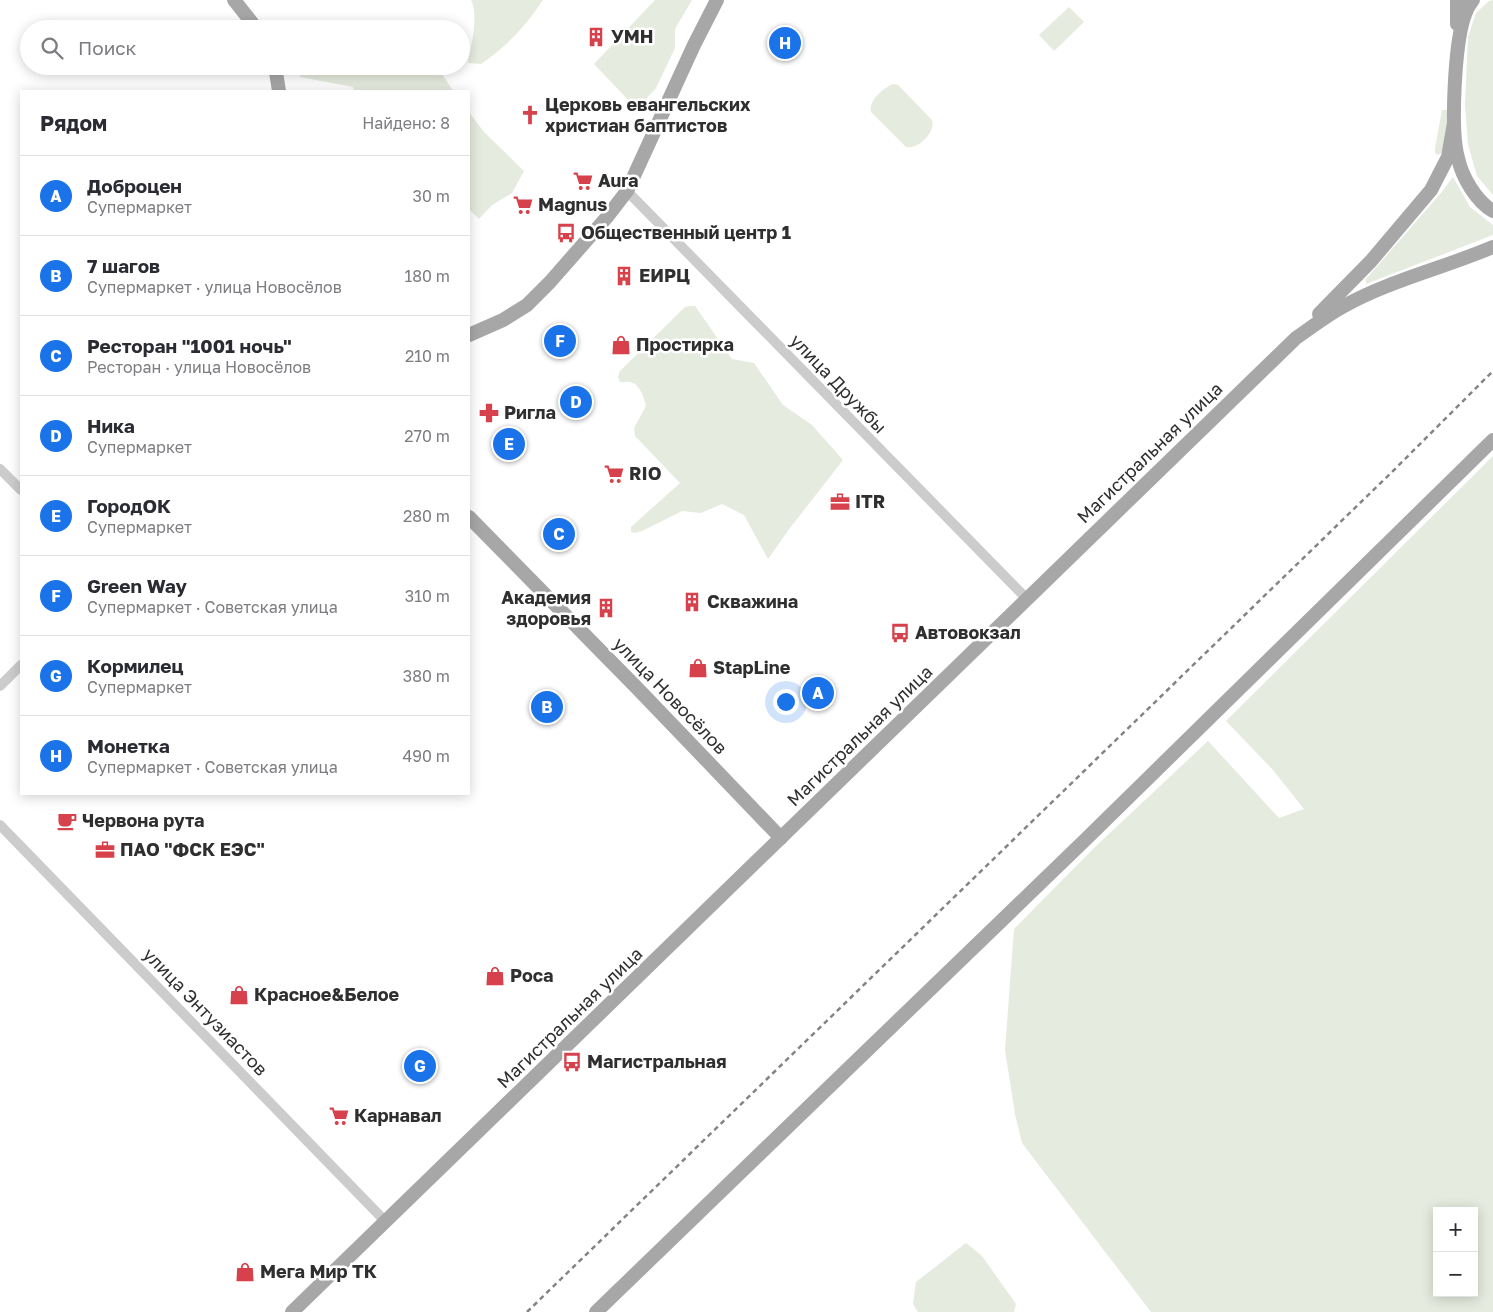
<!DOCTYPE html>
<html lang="ru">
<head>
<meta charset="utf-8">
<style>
  body { margin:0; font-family:"Golos Text",sans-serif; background:#f7f7f7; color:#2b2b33 }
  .controls { position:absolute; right:15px; bottom:15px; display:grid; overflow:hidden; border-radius:0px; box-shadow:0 2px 12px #0003 }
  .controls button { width:45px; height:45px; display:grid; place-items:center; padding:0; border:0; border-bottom:1px solid #e1e1e2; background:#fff; color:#2b2b33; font:25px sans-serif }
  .you { position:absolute; left:785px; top:701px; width:18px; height:18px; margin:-12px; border:4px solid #fff; border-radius:50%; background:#1a73e8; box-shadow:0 0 0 8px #1a73e833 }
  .badge { display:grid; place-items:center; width:32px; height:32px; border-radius:50%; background:#1a73e8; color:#fff; font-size:16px; font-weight:700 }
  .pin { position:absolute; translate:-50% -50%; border:2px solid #fff; box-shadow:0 1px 5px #0006 }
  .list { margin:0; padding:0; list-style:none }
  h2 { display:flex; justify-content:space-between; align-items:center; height:65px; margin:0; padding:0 20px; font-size:21px }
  h2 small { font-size:16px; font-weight:400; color:#7c7c81 }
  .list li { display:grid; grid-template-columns:32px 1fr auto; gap:15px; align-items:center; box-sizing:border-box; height:80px; padding:0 20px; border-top:1px solid #e1e1e2 }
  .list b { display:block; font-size:19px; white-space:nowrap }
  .list p { margin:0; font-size:16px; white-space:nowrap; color:#7c7c81 }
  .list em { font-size:16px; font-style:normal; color:#7c7c81 }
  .icon { flex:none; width:28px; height:28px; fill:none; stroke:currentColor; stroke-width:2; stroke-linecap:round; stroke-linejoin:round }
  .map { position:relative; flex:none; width:1493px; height:1312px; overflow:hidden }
  .search { position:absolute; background:#fff; box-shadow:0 2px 12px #0003; left:20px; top:20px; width:450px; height:55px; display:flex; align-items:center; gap:12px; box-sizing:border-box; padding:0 18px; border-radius:28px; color:#7c7c81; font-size:19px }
  .panel { position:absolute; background:#fff; box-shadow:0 2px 12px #0003; left:20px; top:90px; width:450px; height:705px; border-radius:0px }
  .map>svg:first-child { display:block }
</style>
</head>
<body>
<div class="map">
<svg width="1493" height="1312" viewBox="0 0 1493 1312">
  <rect width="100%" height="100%" fill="#fff"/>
  <!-- green -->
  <g fill="#e5ebde" fill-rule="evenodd">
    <path d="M471 0H543C526 26 506 47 481 64L468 63C471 46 479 16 471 0Z"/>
    <path d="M655 0H692L675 29V48L656 88 637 109 594 64Z"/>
    <path d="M1493 0V195L1477 176 1468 145 1465 105 1468 37 1476 13 1489 1Z"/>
    <path d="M1069 7 1084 22 1054 51 1039 35Z"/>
    <path d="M297 21H326L355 29H298Z"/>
    <path d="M300 66H437L453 91H354L353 87 300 77Z"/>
    <path d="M893 84 898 85 932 120C936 132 918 150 906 147L871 112C868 101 883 88 893 84Z"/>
    <path d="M1442 110H1447L1449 113 1443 152 1438 155 1435 153V148Z"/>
    <path d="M469 112 484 132 524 171 512 193 492 205 479 219 469 209Z"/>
    <path d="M1453 177 1470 207 1493 225V235L1366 284V279L1441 193Z"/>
    <path d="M689 306H695L732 359 754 363 783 405 812 425 843 460 790 528 768 559 744 515 722 504 701 513 682 511 642 531 635 533 631 532V527L680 483 635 436 634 428 646 406C644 399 641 386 633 383 630 381 623 382 620 382L618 377 620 371 685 307Z"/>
    <path d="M1493 456V1312H1151L1022 1143 1015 1114 1005 1050 1014 929 1095 847 1208 741 1279 818 1304 809 1273 770 1226 721ZM1437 1211H1474V1293H1437Z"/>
    <path d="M966 1243 982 1256 1016 1304 1014 1312H918L913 1304 916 1282Z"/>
  </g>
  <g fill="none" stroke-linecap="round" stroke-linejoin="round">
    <!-- minor -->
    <g stroke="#ccc" stroke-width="10">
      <path d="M627 191 1027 599"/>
      <path d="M0 469 21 490"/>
      <path d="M0 686 21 665"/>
      <path d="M0 825 386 1222"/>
    </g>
    <!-- major -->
    <g stroke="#a7a7a7" stroke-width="14">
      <path d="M234 0 257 29"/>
      <path d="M1457 0V24"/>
      <path d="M1473 0C1469 5 1466 10 1464 17 1455 45 1450 130 1458 158 1462 177 1476 201 1493 211"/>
      <path d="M275 66 279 91"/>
      <path d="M1319 314 1371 261 1431 190 1448 157 1454 123"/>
      <path d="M469 335 503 320 527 305 550 282 607 217 627 191 694 45 717 0"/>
      <path d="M469 517 638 689 781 838"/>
      <path d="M292 1312 1296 338C1312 327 1327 315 1344 306 1391 280 1444 268 1493 247"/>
      <path d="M596 1312 1084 841 1493 440"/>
    </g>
    <!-- rail -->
    <path stroke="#848484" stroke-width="2.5" stroke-dasharray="5 4" stroke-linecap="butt" d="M527 1312 1394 470 1493 371"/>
  </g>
  <!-- icons -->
  <defs>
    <symbol id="building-bare" viewBox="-9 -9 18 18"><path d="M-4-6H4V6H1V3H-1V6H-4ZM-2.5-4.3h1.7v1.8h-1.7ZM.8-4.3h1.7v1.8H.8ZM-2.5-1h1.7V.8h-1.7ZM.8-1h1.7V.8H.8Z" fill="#d6414b" stroke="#fff" stroke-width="2.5" paint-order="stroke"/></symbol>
    <symbol id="church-bare" viewBox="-9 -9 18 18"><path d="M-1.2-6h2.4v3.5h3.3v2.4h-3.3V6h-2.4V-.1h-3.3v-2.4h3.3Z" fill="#d6414b" stroke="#fff" stroke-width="2.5" paint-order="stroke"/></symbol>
    <symbol id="supermarket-bare" viewBox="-9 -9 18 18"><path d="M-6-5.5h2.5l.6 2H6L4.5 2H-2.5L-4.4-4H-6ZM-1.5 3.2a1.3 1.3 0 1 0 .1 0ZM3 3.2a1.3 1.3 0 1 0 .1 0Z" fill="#d6414b" stroke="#fff" stroke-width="2.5" paint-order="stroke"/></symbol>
    <symbol id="bus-bare" viewBox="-9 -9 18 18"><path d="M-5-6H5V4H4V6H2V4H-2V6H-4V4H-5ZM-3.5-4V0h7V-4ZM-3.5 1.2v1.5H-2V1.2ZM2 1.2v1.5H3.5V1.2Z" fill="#d6414b" stroke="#fff" stroke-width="2.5" paint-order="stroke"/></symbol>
    <symbol id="shop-bare" viewBox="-9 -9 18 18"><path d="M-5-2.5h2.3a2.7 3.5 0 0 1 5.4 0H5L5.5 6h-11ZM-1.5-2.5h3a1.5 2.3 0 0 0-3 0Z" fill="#d6414b" stroke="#fff" stroke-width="2.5" paint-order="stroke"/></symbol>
    <symbol id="pharmacy-bare" viewBox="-9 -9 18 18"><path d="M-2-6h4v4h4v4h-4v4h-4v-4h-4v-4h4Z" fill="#d6414b" stroke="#fff" stroke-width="2.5" paint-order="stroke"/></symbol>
    <symbol id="office-bare" viewBox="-9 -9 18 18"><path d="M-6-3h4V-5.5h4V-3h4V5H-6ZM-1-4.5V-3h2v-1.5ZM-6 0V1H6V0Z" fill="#d6414b" stroke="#fff" stroke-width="2.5" paint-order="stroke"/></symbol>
    <symbol id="cafe-bare" viewBox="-9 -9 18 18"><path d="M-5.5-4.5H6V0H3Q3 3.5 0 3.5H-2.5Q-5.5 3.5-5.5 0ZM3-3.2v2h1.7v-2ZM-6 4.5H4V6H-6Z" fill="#d6414b" stroke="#fff" stroke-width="2.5" paint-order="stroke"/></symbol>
  </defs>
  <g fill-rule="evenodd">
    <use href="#building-bare" x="582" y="23" width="28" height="28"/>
    <use href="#church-bare" x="516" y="101" width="28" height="28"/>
    <use href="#supermarket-bare" x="569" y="167" width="28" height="28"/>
    <use href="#supermarket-bare" x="509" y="191" width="28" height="28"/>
    <use href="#bus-bare" x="552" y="219" width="28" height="28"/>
    <use href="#building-bare" x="610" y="262" width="28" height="28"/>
    <use href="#shop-bare" x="607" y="331" width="28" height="28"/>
    <use href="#pharmacy-bare" x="475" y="399" width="28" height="28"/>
    <use href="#supermarket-bare" x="600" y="460" width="28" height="28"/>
    <use href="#office-bare" x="826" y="488" width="28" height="28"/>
    <use href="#building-bare" x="678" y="588" width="28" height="28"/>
    <use href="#building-bare" x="592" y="594" width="28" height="28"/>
    <use href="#bus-bare" x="886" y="619" width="28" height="28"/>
    <use href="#shop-bare" x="684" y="654" width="28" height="28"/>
    <use href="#cafe-bare" x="53" y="807" width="28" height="28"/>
    <use href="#office-bare" x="91" y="836" width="28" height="28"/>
    <use href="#shop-bare" x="481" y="962" width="28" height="28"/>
    <use href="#shop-bare" x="225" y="981" width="28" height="28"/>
    <use href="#bus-bare" x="558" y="1048" width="28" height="28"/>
    <use href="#supermarket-bare" x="325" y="1102" width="28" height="28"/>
    <use href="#shop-bare" x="231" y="1258" width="28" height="28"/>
  </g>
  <g text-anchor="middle" stroke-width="5" stroke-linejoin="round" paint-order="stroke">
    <!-- poi labels -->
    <g font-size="18" font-weight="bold" fill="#2f2f2f" stroke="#fff" text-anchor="start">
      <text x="611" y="43">УМН</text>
      <text x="545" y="111">Церковь евангельских<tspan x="545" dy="21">христиан баптистов</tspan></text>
      <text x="598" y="187">Aura</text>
      <text x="538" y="211">Magnus</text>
      <text x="581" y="239">Общественный центр 1</text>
      <text x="639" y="282">ЕИРЦ</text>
      <text x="636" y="351">Простирка</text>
      <text x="504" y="419">Ригла</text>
      <text x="629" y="480">RIO</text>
      <text x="855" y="508">ITR</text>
      <text x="591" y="604" text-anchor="end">Академия<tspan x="591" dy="21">здоровья</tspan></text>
      <text x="707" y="608">Скважина</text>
      <text x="915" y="639">Автовокзал</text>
      <text x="713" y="674">StapLine</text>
      <text x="82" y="827">Червона рута</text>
      <text x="120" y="856">ПАО "ФСК ЕЭС"</text>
      <text x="510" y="982">Роса</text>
      <text x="254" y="1001">Красное&amp;Белое</text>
      <text x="587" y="1068">Магистральная</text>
      <text x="354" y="1122">Карнавал</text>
      <text x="260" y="1278">Мега Мир ТК</text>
    </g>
    <!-- street labels -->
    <g font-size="18" fill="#2f2f2f" stroke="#fff">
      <text transform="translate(838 384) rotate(46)" y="6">улица Дружбы</text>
      <text transform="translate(1150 453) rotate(-44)" y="6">Магистральная улица</text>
      <text transform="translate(670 696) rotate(46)" y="6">улица Новосёлов</text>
      <text transform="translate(860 736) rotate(-44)" y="6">Магистральная улица</text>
      <text transform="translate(205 1012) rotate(46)" y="6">улица Энтузиастов</text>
      <text transform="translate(570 1018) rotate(-44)" y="6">Магистральная улица</text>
    </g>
  </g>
</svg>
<div class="controls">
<button>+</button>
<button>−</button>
</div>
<div class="you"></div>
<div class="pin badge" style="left:818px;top:693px">A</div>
<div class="pin badge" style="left:547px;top:707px">B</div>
<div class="pin badge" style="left:559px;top:534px">C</div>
<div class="pin badge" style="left:576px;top:402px">D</div>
<div class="pin badge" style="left:509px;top:444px">E</div>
<div class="pin badge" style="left:560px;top:341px">F</div>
<div class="pin badge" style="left:420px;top:1066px">G</div>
<div class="pin badge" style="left:785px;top:43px">H</div>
<div class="search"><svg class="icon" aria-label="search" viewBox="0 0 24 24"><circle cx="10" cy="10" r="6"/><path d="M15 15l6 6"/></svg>Поиск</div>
<section class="panel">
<h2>Рядом<small>Найдено: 8</small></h2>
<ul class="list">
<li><span class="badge">A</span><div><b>Доброцен</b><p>Супермаркет</p></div><em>30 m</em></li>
<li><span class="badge">B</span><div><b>7 шагов</b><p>Супермаркет · улица Новосёлов</p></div><em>180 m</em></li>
<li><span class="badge">C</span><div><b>Ресторан &quot;1001 ночь&quot;</b><p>Ресторан · улица Новосёлов</p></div><em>210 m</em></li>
<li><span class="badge">D</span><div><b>Ника</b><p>Супермаркет</p></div><em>270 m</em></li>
<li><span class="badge">E</span><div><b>ГородОК</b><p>Супермаркет</p></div><em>280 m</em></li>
<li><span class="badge">F</span><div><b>Green Way</b><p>Супермаркет · Советская улица</p></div><em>310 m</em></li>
<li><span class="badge">G</span><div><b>Кормилец</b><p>Супермаркет</p></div><em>380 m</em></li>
<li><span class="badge">H</span><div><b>Монетка</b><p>Супермаркет · Советская улица</p></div><em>490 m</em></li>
</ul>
</section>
</div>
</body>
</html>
